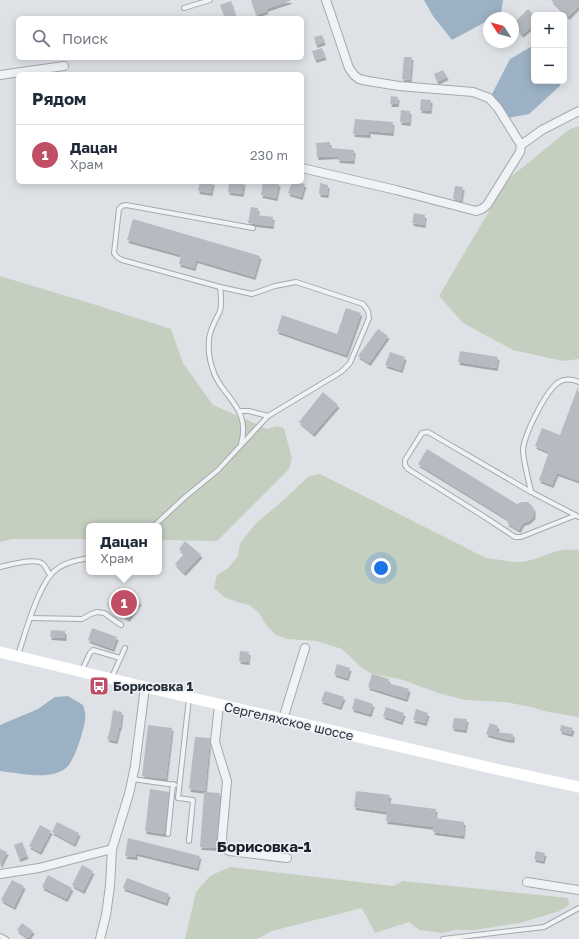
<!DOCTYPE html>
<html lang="ru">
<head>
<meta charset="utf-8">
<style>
  body { margin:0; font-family:"Golos Text",sans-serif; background:#f6f6f7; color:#1f2937 }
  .controls { position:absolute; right:12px; top:12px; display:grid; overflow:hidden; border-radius:6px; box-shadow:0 2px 10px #0003 }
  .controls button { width:36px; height:36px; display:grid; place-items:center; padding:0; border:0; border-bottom:1px solid #e0e1e3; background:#fff; color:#1f2937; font:20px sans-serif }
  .compass { position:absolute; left:483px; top:12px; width:36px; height:36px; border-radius:50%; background:#fff; box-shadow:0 2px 10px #0003; rotate:306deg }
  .you { position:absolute; left:381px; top:568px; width:14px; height:14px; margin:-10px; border:3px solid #fff; border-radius:50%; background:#1a73e8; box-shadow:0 0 0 6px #1a73e833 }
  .badge { display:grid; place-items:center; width:26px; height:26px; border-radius:50%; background:#c04e64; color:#fff; font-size:13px; font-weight:700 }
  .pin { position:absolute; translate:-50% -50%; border:2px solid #fff; box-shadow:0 1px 4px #0006 }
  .popup { position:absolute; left:86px; top:523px; width:76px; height:52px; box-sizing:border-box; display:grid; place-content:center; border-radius:6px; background:#fff; filter:drop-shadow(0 1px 3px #0005); font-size:13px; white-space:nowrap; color:#747a83 }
  .popup b { font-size:15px; color:#1f2937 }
  .popup::after { content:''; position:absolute; left:50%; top:100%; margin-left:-8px; border:8px solid transparent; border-top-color:#fff }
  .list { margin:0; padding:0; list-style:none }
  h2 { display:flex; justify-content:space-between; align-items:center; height:52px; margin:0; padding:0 16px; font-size:17px }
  h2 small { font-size:13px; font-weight:400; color:#747a83 }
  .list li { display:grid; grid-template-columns:26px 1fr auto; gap:12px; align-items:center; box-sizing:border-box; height:60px; padding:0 16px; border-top:1px solid #e0e1e3 }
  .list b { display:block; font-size:15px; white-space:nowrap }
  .list p { margin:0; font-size:13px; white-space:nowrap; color:#747a83 }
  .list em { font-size:13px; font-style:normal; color:#747a83 }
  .icon { flex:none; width:22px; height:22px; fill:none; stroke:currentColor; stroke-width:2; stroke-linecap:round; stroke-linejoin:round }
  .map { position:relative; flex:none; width:579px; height:939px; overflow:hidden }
  .search { position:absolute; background:#fff; box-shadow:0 2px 10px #0003; left:16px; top:16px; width:288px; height:44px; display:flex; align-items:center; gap:10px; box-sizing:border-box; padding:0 14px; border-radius:6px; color:#747a83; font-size:15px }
  .panel { position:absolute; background:#fff; box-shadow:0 2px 10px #0003; left:16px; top:72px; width:288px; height:112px; border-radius:6px }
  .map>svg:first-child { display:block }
</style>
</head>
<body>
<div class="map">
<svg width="579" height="939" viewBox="0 0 579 939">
  <defs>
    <filter id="shadow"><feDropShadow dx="1.5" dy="3" stdDeviation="0" flood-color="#0004"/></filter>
  </defs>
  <rect width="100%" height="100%" fill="#dee2e6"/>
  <!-- green -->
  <g fill="#c5cfc0">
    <path d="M579 126V359L563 361 513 350 463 323 439 296 508 179 570 129Z"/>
    <path d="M0 276 96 305 171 329 183 363 213 405 267 429 277 426 284 428 292 459 289 469 217 541 159 540V526H89V539H12L0 542Z"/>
    <path d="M320 474 486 558C499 559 514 564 527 561 548 556 555 547 579 550V717L548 712 531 707 505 702 465 700 438 693 400 679 372 674 361 667 342 649 316 641 288 639 276 635 266 625 259 613 249 605 237 602 224 597 214 588 217 575 228 568 238 556 240 543 257 522 279 504 309 476Z"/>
    <path d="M230 867 393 886 403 881 568 898 569 905 560 911 520 923 475 930H455L442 933 419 930 409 922 375 933 362 908 272 931 257 939H185L196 892 210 876Z"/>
  </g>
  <!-- water -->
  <g fill="#9cb1c3">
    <path d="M424 0H503L501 14 493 18H489V20L452 40 433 16Z"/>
    <path d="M534 45V81H560V86L529 114 508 118 492 94 510 59Z"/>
    <path d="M68 696 83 705C88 718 84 724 81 737 78 746 73 762 66 768 49 781 20 773 0 771V725L38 709 55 697Z"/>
  </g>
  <!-- building -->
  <g fill="#b6bbc2" filter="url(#shadow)">
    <path d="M251 0H290V1L266 9 267 11 256 15Z"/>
    <path d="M551 0H579V6L568 17Z"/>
    <path d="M231 1 236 18H225L220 5Z"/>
    <path d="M528 9 534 15V24L522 35 513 24Z"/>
    <path d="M322 35 324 42 316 45 314 37Z"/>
    <path d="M322 48 325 57 315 60 312 51Z"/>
    <path d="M404 57H412L410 80 402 79Z"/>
    <path d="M443 70 447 77 437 82 434 74Z"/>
    <path d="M391 96 398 97 397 104H390Z"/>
    <path d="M421 99 431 100 430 111 420 110Z"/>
    <path d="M401 110 410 111 409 123 400 122Z"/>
    <path d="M355 119 393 122 392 133 369 131V135L353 134Z"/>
    <path d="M330 142V148L354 150 353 161 338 160V156L317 157 316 143Z"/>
    <path d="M200 182H213L211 193 198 191Z"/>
    <path d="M229 182H244L242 194 228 192Z"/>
    <path d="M263 182 279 183 276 198 261 195Z"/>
    <path d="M292 182 305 184 301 197 288 193Z"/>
    <path d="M320 183 328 185 327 195 319 194Z"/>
    <path d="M455 186 463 187 461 201 453 199Z"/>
    <path d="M251 207 258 208 257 215 273 217 272 226 248 223Z"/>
    <path d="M414 213 425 215 424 225 412 223Z"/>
    <path d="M133 219 260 256 254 277 196 260 194 268 179 264 181 255 127 240Z"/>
    <path d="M346 308 361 313 346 355 277 331 282 315 337 334Z"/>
    <path d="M378 329 388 336 369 363 358 356Z"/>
    <path d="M460 351 498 357 496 368 458 362Z"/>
    <path d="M390 352 405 357 401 370 385 365Z"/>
    <path d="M578 387 579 481 557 473 552 485 539 480 549 452 535 446 542 428 560 435Z"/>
    <path d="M323 392 338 405 313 434 299 422Z"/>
    <path d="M427 449 517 504 522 502H528L533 507 534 510V516L529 521 523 523 519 530 507 523 509 520 418 464Z"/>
    <path d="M185 541 201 555 184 573 175 564 184 554 179 549Z"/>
    <path d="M119 588 140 602 128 619 108 604Z"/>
    <path d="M92 628 117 637 113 649 88 640Z"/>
    <path d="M51 630 65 631V638L50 637Z"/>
    <path d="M240 651 249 652 248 662 239 661Z"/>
    <path d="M337 664 350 668 347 678 334 674Z"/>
    <path d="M372 674 389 679 388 683 409 689 406 699 368 687Z"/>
    <path d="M325 691 344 697 340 707 321 701Z"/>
    <path d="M355 698 373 704 370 714 352 709Z"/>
    <path d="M386 707 404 713 401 722 383 716Z"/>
    <path d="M416 709 428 713 425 723 413 720Z"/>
    <path d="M113 710 122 712 120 728H119L116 741 107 739 110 730Z"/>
    <path d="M454 718 467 719 465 730 452 728Z"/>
    <path d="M490 723 498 726 496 732 513 734V740L505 739 486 734Z"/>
    <path d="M148 725 172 728 166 779 142 776Z"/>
    <path d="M561 725 573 728 571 734 560 731Z"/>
    <path d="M195 737 210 738 205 791 189 789Z"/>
    <path d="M150 789 169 792 164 834 145 831Z"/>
    <path d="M356 791 390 795 388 803 436 809 435 818 464 822 463 836 433 832 434 827 386 821 387 812 354 807Z"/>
    <path d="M204 792 220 793 217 838V848L200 847Z"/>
    <path d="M57 822 79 833 74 844 52 832Z"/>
    <path d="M40 825 51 831 40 852 29 846Z"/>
    <path d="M128 838 200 856 197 868 136 853V857L125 856Z"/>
    <path d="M22 842 27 856 19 859 14 845Z"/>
    <path d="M0 849 7 852 0 866Z"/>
    <path d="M536 851 545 853 543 861 534 859Z"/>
    <path d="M82 865 93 871 83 891 72 885Z"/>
    <path d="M48 875 72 888 66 899 42 887Z"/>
    <path d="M127 878 169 894 166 903 123 888Z"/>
    <path d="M12 880 24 886 14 907 1 900Z"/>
    <path d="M22 923 33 931 28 938 17 930Z"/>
  </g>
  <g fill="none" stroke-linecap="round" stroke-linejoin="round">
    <defs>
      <g id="service">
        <path d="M184 8 210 0"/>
        <path d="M220 287C221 294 222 303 220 311 216 320 210 329 209 339 208 349 209 358 212 367 219 396 252 406 241 444"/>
        <path d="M239 411H249L268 416"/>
        <path d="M531 492C529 481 523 460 523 450 524 435 546 390 559 382 565 378 572 379 579 382"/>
        <path d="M574 516 521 537H515L480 514 408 469 405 465V460L422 433 428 432 531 492 579 517"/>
        <path d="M154 526 184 498 218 470 268 416 341 372 350 363 369 318 368 311 363 304 296 282 275 286 252 294 220 287 122 260 117 257 114 253 119 209 122 206 126 205 253 228"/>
        <path d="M0 567C10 565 36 557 43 564 46 567 48 572 50 575"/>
        <path d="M31 618 82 619 91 614 97 612 104 613 121 625"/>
        <path d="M18 655C25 634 39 581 57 569 66 562 78 560 89 558"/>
        <path d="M82 670 90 653 93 650 120 658"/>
        <path d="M111 679 125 648"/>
        <path d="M189 698 178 798 193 800 189 841"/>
        <path d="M132 779 175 785"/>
        <path d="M168 834 173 784"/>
        <path d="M0 936 6 939"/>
        <path d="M443 939 544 927 579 908"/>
      </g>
      <g id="minor">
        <path d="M0 75 64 66"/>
        <path d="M521 145 542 130 579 111"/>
        <path d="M302 168 396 190 476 211 482 209 487 205 520 152 521 145 498 108 489 98 473 92 399 86 368 81 359 79 354 75 349 68 326 0"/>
        <path d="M219 705 215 742 227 781 222 838 223 846 229 851 287 858"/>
        <path d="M283 719 305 648"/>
        <path d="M0 874 39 868 112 849"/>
        <path d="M527 882 579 890"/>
        <path d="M100 939 106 915 110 886 112 849 129 794 135 766 145 687"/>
      </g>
    </defs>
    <!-- service casing -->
    <use href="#service" stroke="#a4a9af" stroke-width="6"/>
    <!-- minor casing -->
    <use href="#minor" stroke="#a4a9af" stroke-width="10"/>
    <!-- service -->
    <use href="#service" stroke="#f0f2f5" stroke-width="4"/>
    <!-- minor -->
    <use href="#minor" stroke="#f0f2f5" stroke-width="8"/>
    <!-- secondary -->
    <path stroke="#fff" stroke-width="11" d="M0 652 145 687 500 770 579 787"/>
  </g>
  <!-- icons -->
  <defs>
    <symbol id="bus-square" viewBox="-11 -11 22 22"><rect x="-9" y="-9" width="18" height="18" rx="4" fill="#c04e64" stroke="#edf0f4"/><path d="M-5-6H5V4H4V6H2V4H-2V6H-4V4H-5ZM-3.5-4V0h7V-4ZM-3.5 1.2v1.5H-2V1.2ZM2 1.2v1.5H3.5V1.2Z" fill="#fff"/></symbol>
  </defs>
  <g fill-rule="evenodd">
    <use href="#bus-square" x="88" y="675" width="22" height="22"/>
  </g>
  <g text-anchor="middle" stroke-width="3" stroke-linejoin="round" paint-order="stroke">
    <!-- poi labels -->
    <g font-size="13" font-weight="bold" fill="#29303b" stroke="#edf0f4" text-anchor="start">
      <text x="113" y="691">Борисовка 1</text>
    </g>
    <!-- street labels -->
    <g font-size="13" fill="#29303b" stroke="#edf0f4">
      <text transform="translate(289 721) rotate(13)" y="5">Сергеляхское шоссе</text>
    </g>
    <!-- quarter labels -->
    <g font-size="15" font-weight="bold" fill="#1b222c" stroke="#edf0f4">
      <text x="264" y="852">Борисовка-1</text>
    </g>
  </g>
</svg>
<div class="controls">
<button>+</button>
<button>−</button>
</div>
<svg class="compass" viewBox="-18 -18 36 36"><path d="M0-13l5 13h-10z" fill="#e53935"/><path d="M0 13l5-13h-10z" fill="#747a83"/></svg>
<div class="you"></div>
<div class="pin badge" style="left:124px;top:603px">1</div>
<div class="popup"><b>Дацан</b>Храм</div>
<div class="search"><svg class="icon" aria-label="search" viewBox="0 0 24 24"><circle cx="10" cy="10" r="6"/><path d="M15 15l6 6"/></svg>Поиск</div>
<section class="panel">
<h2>Рядом<small></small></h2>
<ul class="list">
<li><span class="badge">1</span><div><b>Дацан</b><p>Храм</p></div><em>230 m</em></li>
</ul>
</section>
</div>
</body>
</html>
